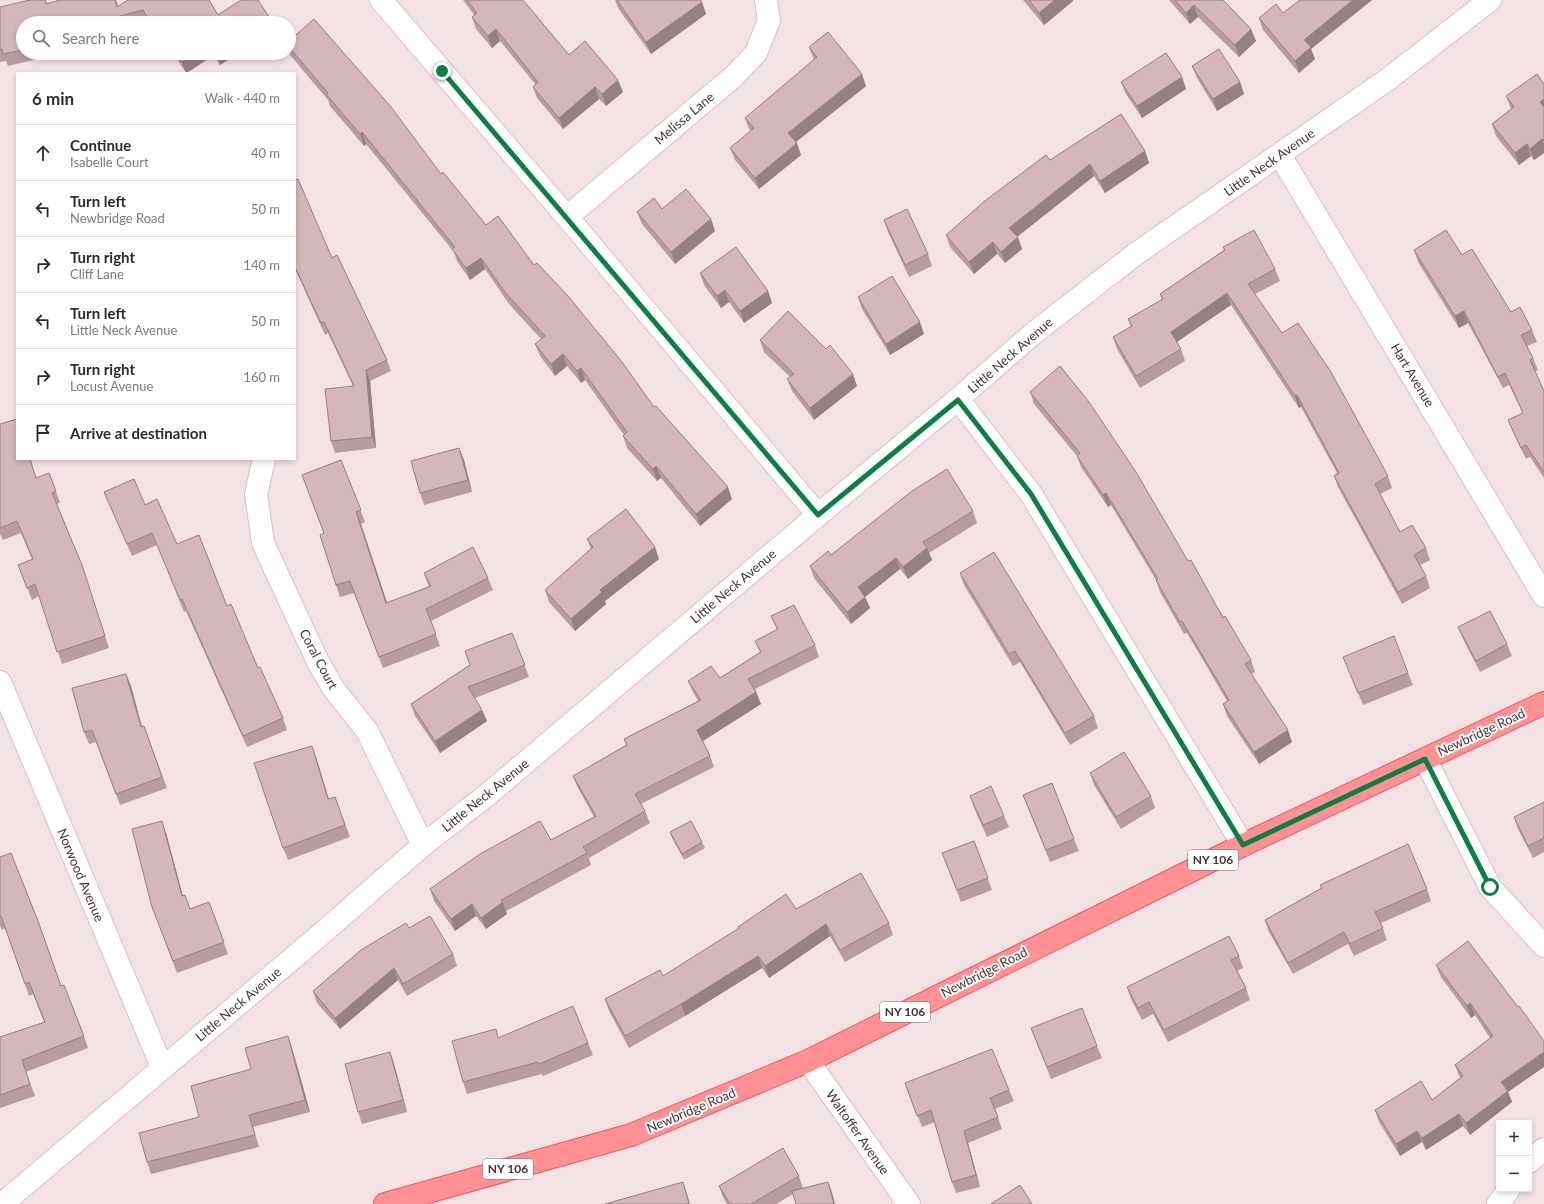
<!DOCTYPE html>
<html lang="en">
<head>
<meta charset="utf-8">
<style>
  body { margin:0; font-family:Lato,sans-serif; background:#f2f2f3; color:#2b2b33 }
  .controls { position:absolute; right:12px; bottom:12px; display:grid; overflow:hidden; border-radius:0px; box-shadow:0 2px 6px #0003 }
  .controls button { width:36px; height:36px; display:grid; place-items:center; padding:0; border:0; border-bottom:1px solid #e1e1e2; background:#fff; color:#2b2b33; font:20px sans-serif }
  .stop { position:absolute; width:12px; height:12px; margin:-9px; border:3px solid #0b8043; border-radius:50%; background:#fff }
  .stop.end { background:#0b8043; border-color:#fff; box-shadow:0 1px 4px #0008 }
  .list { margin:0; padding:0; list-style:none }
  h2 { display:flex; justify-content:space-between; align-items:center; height:52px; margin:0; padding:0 16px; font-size:17px }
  h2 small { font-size:13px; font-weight:400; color:#7c7c81 }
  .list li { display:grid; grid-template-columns:26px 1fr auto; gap:12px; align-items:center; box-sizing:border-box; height:56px; padding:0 16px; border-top:1px solid #e1e1e2 }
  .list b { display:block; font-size:15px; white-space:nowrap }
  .list p { margin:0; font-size:13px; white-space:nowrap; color:#7c7c81 }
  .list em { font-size:13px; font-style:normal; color:#7c7c81 }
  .icon { flex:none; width:22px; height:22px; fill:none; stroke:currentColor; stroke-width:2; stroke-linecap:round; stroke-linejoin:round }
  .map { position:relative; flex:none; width:1544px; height:1204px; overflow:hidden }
  .search { position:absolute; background:#fff; box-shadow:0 2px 6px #0003; left:16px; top:16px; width:280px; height:44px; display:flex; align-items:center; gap:10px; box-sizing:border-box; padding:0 14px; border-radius:22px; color:#7c7c81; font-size:15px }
  .panel { position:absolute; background:#fff; box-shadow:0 2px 6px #0003; left:16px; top:72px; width:280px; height:388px; border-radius:0px }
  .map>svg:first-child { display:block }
</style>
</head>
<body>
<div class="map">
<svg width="1544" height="1204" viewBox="0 0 1544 1204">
  <rect width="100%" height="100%" fill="#f3e2e3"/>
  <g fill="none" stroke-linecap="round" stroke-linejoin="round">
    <defs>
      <g id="minor">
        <path d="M381 0 567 217 818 515"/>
        <path d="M1280 155 1544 596"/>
        <path d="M567 217 733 77 756 53 769 20 766 0"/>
        <path d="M958 399 1031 494 1243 845"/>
        <path d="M264 459 256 494 263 543 317 660 333 688 367 731 423 845"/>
        <path d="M0 682 162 1067"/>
        <path d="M1425 759 1490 887 1544 946"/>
        <path d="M808 1061 909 1204"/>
        <path d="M1529 1162 1544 1149"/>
        <path d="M2 1204 319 936 423 845 487 795 818 515 958 399 1035 332 1137 253 1387 80 1490 0"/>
        <path d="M1498 1204 1509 1189"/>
      </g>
      <path id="primary" d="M385 1204 631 1135 808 1061 1243 845 1544 703"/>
    </defs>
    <!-- minor casing -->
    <use href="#minor" stroke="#dabec1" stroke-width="24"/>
    <!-- primary casing -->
    <use href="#primary" stroke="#ef555e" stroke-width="24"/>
    <!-- minor -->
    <use href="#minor" stroke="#fff" stroke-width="22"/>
    <!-- primary -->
    <use href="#primary" stroke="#ff9094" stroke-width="22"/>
  </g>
  <!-- wall -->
  <g fill="#b79da1">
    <path d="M46 0 47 3 116 0 118 6 218 15 273 23H148L147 22 142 23H23V53H59V54L8 66 6 61 0 62V7Z"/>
    <path d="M463 0H523L569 55 623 92 606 106 599 99 563 129 537 98 533 87 535 84 500 41 492 48 476 29 472 17 474 15Z"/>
    <path d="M615 0H700L706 14 651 54 618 8Z"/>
    <path d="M1023 0H1073V1L1044 25Z"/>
    <path d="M1169 0H1223L1251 29 1256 41 1239 57 1198 17 1190 24Z"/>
    <path d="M1300 0H1372L1311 49 1315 59 1299 73 1263 30 1259 18 1283 13Z"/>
    <path d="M289 41 441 174 486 225 534 265 732 499 700 526 661 478 657 481 627 448 623 436 624 435 585 380 581 383 567 366 555 376 540 356 535 344 541 339 509 304 485 269 470 280 457 261 454 252 366 144 364 146 330 106 328 100 290 55 289 51Z"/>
    <path d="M809 47 866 86 796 142 801 155 759 189 735 160 730 148 751 131 749 129 745 118 814 60Z"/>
    <path d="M173 53H238L220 65 214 55 187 73H186Z"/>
    <path d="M1192 66 1240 82 1244 94 1217 111 1197 78Z"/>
    <path d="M1182 77 1186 89 1142 118 1126 94 1121 82Z"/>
    <path d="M1544 84V153L1534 160 1531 156 1519 165 1496 136 1492 124 1511 109 1506 96Z"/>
    <path d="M1145 151 1149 163 1105 193 1094 176 1017 237 1022 249 1005 263 997 254 974 274 950 247 946 235 1050 160Z"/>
    <path d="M295 180 332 258 387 360 391 371 370 381 376 448 335 453 331 441 353 386 328 333 325 335 295 269Z"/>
    <path d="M662 209 711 219 715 231 675 264 642 224 637 212Z"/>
    <path d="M884 220 928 254 932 266 909 277 888 232Z"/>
    <path d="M1223 247 1275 269 1280 281 1255 294 1282 333 1388 476 1392 488 1380 494 1400 532 1426 548 1430 560 1420 565 1426 576 1430 588 1402 604 1338 487 1334 476 1337 473 1301 407 1299 408 1231 305 1177 342 1181 349 1185 361 1140 388 1117 349 1113 337 1131 327 1128 319 1162 300 1160 294 1224 250Z"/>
    <path d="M1414 250 1462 255 1511 312 1532 330 1537 342 1527 346 1533 358 1538 370 1535 371 1544 391V478L1530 457 1526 459 1513 432 1508 420 1523 413 1509 385 1503 388 1468 323 1459 328 1418 262Z"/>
    <path d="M700 273 768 291 772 303 744 323 729 302 721 308 704 285Z"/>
    <path d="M858 297 924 334 890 355 862 309Z"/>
    <path d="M760 340 826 349 857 386 814 420 792 391 787 379 790 377 764 352Z"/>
    <path d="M1030 392 1188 561 1251 660 1255 672 1251 674 1292 742 1259 764 1227 716 1223 704 1227 701 1187 633 1184 634 1160 592 1156 580 1111 505 1108 507 1081 467 1077 456 1034 404Z"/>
    <path d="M0 424 17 459H30L36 478 56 491 60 503 56 504 82 565 109 648 62 664 39 596 32 600 18 565 32 559 21 533 3 540 0 534Z"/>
    <path d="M459 448 464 460 472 492 424 505 420 493Z"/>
    <path d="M341 460 365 522 361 524 387 603 429 587 424 573 488 578 493 590 431 621 440 646 383 668 354 593 340 597 336 585 324 533Z"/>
    <path d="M104 492 145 505 227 606 283 718 287 730 247 747 186 611 184 612 157 545 132 556 109 503Z"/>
    <path d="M973 511 977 523 929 553 932 560 908 579 900 569 865 597 870 608 851 624 814 578 810 566 831 555Z"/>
    <path d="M587 539 659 559 605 601 606 604 575 631 549 602 545 590 591 549Z"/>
    <path d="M960 573 1094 716 1098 728 1070 745 1020 662 1013 666 964 585Z"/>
    <path d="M771 616 815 645 819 657 755 689 756 692 761 704 703 741 710 756 714 767 641 804 645 811 650 823 589 858 591 865 506 911 507 914 486 929 476 916 455 931 434 901 430 889 551 840 594 817 578 788 573 776 626 745 624 739 698 701 693 692 688 681 720 678 760 652 755 641 777 630Z"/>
    <path d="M1458 627 1507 644 1512 656 1480 672 1463 639Z"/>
    <path d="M512 633 529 677 475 698 482 710 487 721 440 753 415 716 411 704 470 665Z"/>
    <path d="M1343 657 1408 673 1413 685 1363 705Z"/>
    <path d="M126 674 131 686 142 727 144 726 167 788 120 805 96 742 89 744 84 732Z"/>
    <path d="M316 757 329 799 335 797 350 837 288 860 283 848Z"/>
    <path d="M1090 773 1151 796 1155 808 1121 829 1094 785Z"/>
    <path d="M1023 795 1074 839 1079 851 1050 862Z"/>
    <path d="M970 796 1004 816 1009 827 987 837 974 808Z"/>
    <path d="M1544 802V852L1533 858 1518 829 1514 817Z"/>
    <path d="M670 832 702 842 705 848 684 860 672 838Z"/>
    <path d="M166 833 183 896 190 909 209 902 228 954 177 973 152 907Z"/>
    <path d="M974 841 992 890 961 902 942 853Z"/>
    <path d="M0 857 61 986 84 1036 88 1048 26 1072 35 1096 0 1108V1037L44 1022 33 994 29 996 5 928 2 930 0 926Z"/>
    <path d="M1320 885 1427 889 1431 901 1381 923 1387 940 1354 956 1348 944 1293 974 1269 932 1265 920 1321 888Z"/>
    <path d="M796 909 889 923 893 935 845 962 830 936 769 978 762 968 685 1016 629 1048 609 1011 605 999 663 976Z"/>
    <path d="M409 928 453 954 457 966 407 996 398 980 340 1029 317 1003 313 991Z"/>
    <path d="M1468 941 1508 1092 1512 1102 1470 1135 1463 1126 1426 1150 1422 1142 1400 1156 1379 1122 1375 1110 1432 1100 1460 1078 1455 1065 1490 1038 1475 1015 1471 1018 1441 977 1436 965Z"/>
    <path d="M1239 956 1243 968 1237 971 1246 988 1250 1000 1168 1042 1153 1014 1142 1020 1131 999 1127 987Z"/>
    <path d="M1031 1028 1097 1046 1102 1058 1051 1079Z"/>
    <path d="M499 1038 588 1043 593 1055 543 1076 542 1074 467 1094 463 1082Z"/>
    <path d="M292 1048 310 1112 253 1127 259 1147 151 1174 147 1162 199 1117 251 1069Z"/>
    <path d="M390 1052 394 1064 407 1112 362 1124 358 1112Z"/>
    <path d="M905 1083 1009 1090 1014 1101 995 1109 1002 1129 968 1143 980 1187 956 1193 952 1182 935 1122 922 1127Z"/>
    <path d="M799 1176 803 1188 801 1189 828 1182 832 1193 835 1204H796L793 1194 776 1204H727L723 1197 719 1186Z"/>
  </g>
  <!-- shaded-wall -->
  <g fill="#958083">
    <path d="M115 0H116L120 16 117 7Z"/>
    <path d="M1055 0H1073V1L1044 25 1039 13Z"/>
    <path d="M1353 0H1372L1311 49 1315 59 1299 73 1295 61 1304 40Z"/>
    <path d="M702 2 706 14 651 54 646 42Z"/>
    <path d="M1194 5 1198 17 1190 24 1186 13Z"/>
    <path d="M496 29 500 41 492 48 488 36Z"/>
    <path d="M1251 29 1256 41 1239 57 1235 45Z"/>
    <path d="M195 53H213L214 55 186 73 182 62Z"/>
    <path d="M216 53H238L220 65Z"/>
    <path d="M256 53H265L258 58Z"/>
    <path d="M862 74 866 86 792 145 788 133Z"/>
    <path d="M1182 77 1186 89 1142 118 1137 106Z"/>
    <path d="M618 80 623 92 606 106 602 94Z"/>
    <path d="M1240 82 1244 94 1217 111 1213 99Z"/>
    <path d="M595 87 599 99 563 129 559 118Z"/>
    <path d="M1544 99V113L1540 102Z"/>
    <path d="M362 132 366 144 364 146 360 134Z"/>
    <path d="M1542 139 1544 144V153L1534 160 1530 149Z"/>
    <path d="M797 143 801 155 759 189 755 178Z"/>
    <path d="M1527 144 1531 156 1519 165 1515 153Z"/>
    <path d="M1145 151 1149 163 1105 193 1100 181Z"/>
    <path d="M1090 164 1094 176 1014 239 1009 228Z"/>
    <path d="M711 219 715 231 675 264 671 252Z"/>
    <path d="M1018 237 1022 249 1005 263 1001 252Z"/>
    <path d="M993 242 997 254 974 274 969 262Z"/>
    <path d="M481 258 485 269 470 280 466 268Z"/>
    <path d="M725 290 729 302 721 308 717 296Z"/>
    <path d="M768 291 772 303 744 323 740 311Z"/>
    <path d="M1227 293 1231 305 1175 343 1171 332Z"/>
    <path d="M1464 311 1468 323 1459 328 1455 316Z"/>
    <path d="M920 322 924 334 890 355 886 344Z"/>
    <path d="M563 354 567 366 555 376 551 364Z"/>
    <path d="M581 368 585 380 581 383 577 371Z"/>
    <path d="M366 370 370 381 376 448 372 437Z"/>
    <path d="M853 374 857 386 814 420 810 408Z"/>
    <path d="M1297 395 1301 407 1299 408 1295 396Z"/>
    <path d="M459 448 464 460 472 492 468 480Z"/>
    <path d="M656 466 661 478 657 481 653 469Z"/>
    <path d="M728 487 732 499 700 526 696 514Z"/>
    <path d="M1106 493 1111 505 1108 507 1103 495Z"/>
    <path d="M356 512 361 524 391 615 386 603Z"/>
    <path d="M655 547 659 559 605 601 606 604 575 631 571 619 600 590Z"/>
    <path d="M927 548 932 560 908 579 903 567Z"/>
    <path d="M896 558 900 569 865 597 870 608 851 624 847 612 858 587Z"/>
    <path d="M126 674 131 686 145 739 141 727Z"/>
    <path d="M756 692 761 704 701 742 697 730Z"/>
    <path d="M482 710 487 721 440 753 435 741Z"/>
    <path d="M1288 730 1292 742 1259 764 1254 752Z"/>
    <path d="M312 746 316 757 332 811 328 799Z"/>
    <path d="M162 821 166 833 186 908 182 896Z"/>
    <path d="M503 902 507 914 486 929 481 918Z"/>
    <path d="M472 904 476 916 455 931 451 919Z"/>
    <path d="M826 924 830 936 769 978 765 966Z"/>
    <path d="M758 956 762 968 685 1016 681 1004Z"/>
    <path d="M394 968 398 980 340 1029 335 1018Z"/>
    <path d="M1470 1003 1475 1015 1471 1018 1467 1006Z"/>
    <path d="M288 1036 292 1048 310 1112 305 1100Z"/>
    <path d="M390 1052 394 1064 407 1112 403 1100Z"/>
    <path d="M1544 1052V1067L1508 1092 1512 1102 1470 1135 1466 1123 1501 1082Z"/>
    <path d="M1459 1114 1463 1126 1426 1150 1422 1138Z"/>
    <path d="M964 1131 968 1143 980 1187 976 1175Z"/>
    <path d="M1417 1131 1422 1142 1400 1156 1396 1144Z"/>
    <path d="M683 1182 687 1194 690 1204H689Z"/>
    <path d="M828 1182 832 1193 835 1204H834Z"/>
  </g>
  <!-- building -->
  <g fill="#d5b7bb" stroke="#958083">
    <path d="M30 0H45L46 4 60 0H115L117 7 128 0H209L218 15 241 0H258L273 23H157L155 20 151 23 143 10 93 23H23V50L3 54 2 49 0 50V7Z"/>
    <path d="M467 0H523L569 55 585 41 618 80 602 94 595 87 559 118 533 87 538 82 496 29 488 36 472 17 477 13Z"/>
    <path d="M617 0H700L702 2 646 42Z"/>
    <path d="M1029 0H1055L1039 13Z"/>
    <path d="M1175 0H1223L1251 29 1235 45 1194 5 1186 13Z"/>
    <path d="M1300 0H1353L1304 40 1311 47 1295 61 1259 18 1276 4 1283 13Z"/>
    <path d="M314 19 391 107 441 174 443 172 486 225 498 216 534 265 537 263 568 296 622 362 654 407 656 406 728 487 696 514 656 466 653 469 623 436 627 432 581 368 577 371 563 354 551 364 535 344 545 336 505 292 481 258 466 268 452 249 455 247 362 132 360 134 326 94 328 93 289 47V41Z"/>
    <path d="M828 32 862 74 788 133 797 143 755 178 730 148 754 128 745 118 817 57 809 47Z"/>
    <path d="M1219 49 1240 82 1213 99 1192 66Z"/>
    <path d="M176 53H195L182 62Z"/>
    <path d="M1166 53 1182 77 1137 106 1121 82Z"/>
    <path d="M1537 74 1544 84V99L1540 102 1544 107V141L1542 139 1530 149 1527 144 1515 153 1492 124 1514 107 1506 96Z"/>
    <path d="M1121 114 1145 151 1100 181 1090 164 1009 228 1018 237 1001 252 993 242 969 262 946 235 986 200 1046 155 1050 160Z"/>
    <path d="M298 179 332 258 337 255 387 360 366 370 372 437 331 441 325 389 354 386 324 322 321 323 295 267V180Z"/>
    <path d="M686 189 711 219 671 252 637 212 654 198 662 209Z"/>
    <path d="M907 209 928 254 905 265 884 220Z"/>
    <path d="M1254 230 1275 269 1248 284 1282 333 1298 323 1331 372 1388 476 1375 484 1400 532 1412 525 1426 548 1414 555 1426 576 1398 592 1334 476 1339 473 1297 395 1295 396 1227 293 1171 332 1181 349 1136 376 1113 337 1132 326 1128 319 1163 299 1160 294 1225 250 1223 247Z"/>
    <path d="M1446 230 1462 255 1472 249 1511 312 1520 307 1532 330 1521 335 1533 358 1530 360 1544 391V472L1526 445 1521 448 1508 420 1523 413 1505 373 1498 377 1464 311 1455 316 1414 250Z"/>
    <path d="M736 247 768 291 740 311 725 290 717 296 700 273Z"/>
    <path d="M892 276 920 322 886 344 858 297Z"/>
    <path d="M788 311 826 349 830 345 853 374 810 408 787 379 794 374 760 340Z"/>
    <path d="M1060 366 1089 402 1136 472 1188 561 1191 560 1223 618 1225 616 1251 660 1245 664 1288 730 1254 752 1223 704 1229 700 1182 621 1180 622 1156 580 1158 579 1106 493 1103 495 1077 456 1080 453 1030 392Z"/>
    <path d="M17 419V459H30L36 478 49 473 56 491 52 493 82 565 105 636 57 652 35 584 27 588 18 565 33 559 17 521 0 528V424Z"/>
    <path d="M459 448 468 480 420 493 411 461Z"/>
    <path d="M341 460 361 510 356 512 386 603 431 586 424 573 473 547 488 578 426 609 436 634 379 657 350 581 336 585 320 535 324 533 302 475Z"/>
    <path d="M947 469 973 511 923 542 927 548 903 567 896 558 858 587 865 597 847 612 810 566 828 551 831 555 912 491Z"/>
    <path d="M134 479 145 505 157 499 177 544 199 535 227 606 231 604 258 668 260 667 283 718 243 736 182 599 180 600 152 533 127 544 104 492Z"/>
    <path d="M626 509 655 547 600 590 602 592 571 619 545 590 593 547 587 539Z"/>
    <path d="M994 552 1094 716 1065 733 1015 651 1009 654 960 573Z"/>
    <path d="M794 605 815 645 748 679 756 692 697 730 710 756 635 794 645 811 583 847 587 853 501 900 503 902 481 918 472 904 451 919 430 889 480 854 540 821 551 840 596 816 573 776 627 745 624 739 701 700 688 681 711 666 720 678 761 652 755 641 778 629 771 616Z"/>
    <path d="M1490 611 1507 644 1476 661 1458 627Z"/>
    <path d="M512 633 525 665 468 687 482 710 435 741 411 704 470 665 465 651Z"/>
    <path d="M1394 636 1408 673 1358 693 1343 657Z"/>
    <path d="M126 674 141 727 144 726 162 777 116 794 92 730 84 732 72 688Z"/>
    <path d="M312 746 328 799 335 797 345 825 283 848 254 763Z"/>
    <path d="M1124 752 1151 796 1116 817 1090 773Z"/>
    <path d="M1052 783 1074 839 1046 850 1023 795Z"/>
    <path d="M991 786 1004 816 983 825 970 796Z"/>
    <path d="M1544 802V838L1528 846 1514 817Z"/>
    <path d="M162 821 182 896 185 895 190 909 209 902 224 942 173 961 152 907 132 829Z"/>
    <path d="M691 821 702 842 682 854 670 832Z"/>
    <path d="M974 841 988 878 957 890 942 853Z"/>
    <path d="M1408 844 1427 889 1375 912 1383 928 1350 944 1344 932 1288 963 1265 920 1322 888 1320 885Z"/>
    <path d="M11 853 38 921 61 986 64 985 84 1036 22 1060 30 1084 0 1095V1037L45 1022 29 982 25 984 1 916 0 917V857Z"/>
    <path d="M861 873 889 923 840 950 826 924 765 966 758 956 681 1004 625 1036 605 999 660 970 663 976 739 928 738 927 786 894 796 909Z"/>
    <path d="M430 916 453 954 403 984 394 968 335 1018 313 991 361 950 406 923 409 928Z"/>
    <path d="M1229 936 1239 956 1231 960 1246 988 1164 1030 1149 1002 1138 1008 1127 987Z"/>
    <path d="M1468 941 1518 1007 1519 1006 1544 1041V1052L1501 1082 1508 1091 1466 1123 1459 1114 1422 1138 1417 1131 1396 1144 1375 1110 1421 1081 1432 1100 1463 1076 1455 1065 1493 1036 1470 1003 1467 1006 1436 965Z"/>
    <path d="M573 1006 588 1043 539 1064 538 1062 463 1082 452 1041 496 1029 498 1038Z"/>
    <path d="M1082 1008 1097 1046 1047 1067 1031 1028Z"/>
    <path d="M288 1036 305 1100 249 1115 255 1135 147 1162 139 1133 199 1117 191 1086 251 1069 245 1048Z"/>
    <path d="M992 1049 1009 1090 990 1098 998 1117 964 1131 976 1175 952 1182 931 1110 917 1116 905 1083Z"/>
    <path d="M390 1052 403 1100 358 1112 345 1064Z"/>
    <path d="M783 1148 799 1176 751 1204H730L719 1186Z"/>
    <path d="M683 1182 689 1204H605Z"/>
    <path d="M828 1182 834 1204H796L792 1191Z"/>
    <path d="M1020 1185 1032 1204H991Z"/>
  </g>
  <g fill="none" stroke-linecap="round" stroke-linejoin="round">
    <!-- route -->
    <path stroke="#0b8043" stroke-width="5" d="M442 71 818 515 958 400 1031 494 1243 845 1425 759 1490 887"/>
  </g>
  <g text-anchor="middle" stroke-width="4" stroke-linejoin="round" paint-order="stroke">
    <!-- shield labels -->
    <g fill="#fff" stroke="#7d7072" stroke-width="1">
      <rect x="1188" y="850" width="50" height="20" rx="3"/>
      <rect x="880" y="1002" width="50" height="20" rx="3"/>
      <rect x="483" y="1159" width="50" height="20" rx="3"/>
    </g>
    <g font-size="12" font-weight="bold" fill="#453235">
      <text x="1213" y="864">NY 106</text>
      <text x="905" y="1016">NY 106</text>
      <text x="508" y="1173">NY 106</text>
    </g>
    <!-- street labels -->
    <g font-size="13" fill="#453235" stroke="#fff">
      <text transform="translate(684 118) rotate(-40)" y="5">Melissa Lane</text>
      <text transform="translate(1269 162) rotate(-35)" y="5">Little Neck Avenue</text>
      <text transform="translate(1010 355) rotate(-41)" y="5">Little Neck Avenue</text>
      <text transform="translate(1413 375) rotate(59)" y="5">Hart Avenue</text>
      <text transform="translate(733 586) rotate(-40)" y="5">Little Neck Avenue</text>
      <text transform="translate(319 659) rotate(62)" y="5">Coral Court</text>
      <text transform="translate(1481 732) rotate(-25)" y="5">Newbridge Road</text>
      <text transform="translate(485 795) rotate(-39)" y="5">Little Neck Avenue</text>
      <text transform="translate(81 875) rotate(67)" y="5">Norwood Avenue</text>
      <text transform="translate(984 972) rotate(-27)" y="5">Newbridge Road</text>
      <text transform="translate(238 1004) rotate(-40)" y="5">Little Neck Avenue</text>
      <text transform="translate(691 1110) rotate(-23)" y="5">Newbridge Road</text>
      <text transform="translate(858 1132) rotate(55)" y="5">Waltoffer Avenue</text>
    </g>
  </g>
</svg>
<div class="controls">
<button>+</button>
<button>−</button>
</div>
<div class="stop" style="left:1490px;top:887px"></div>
<div class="stop end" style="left:442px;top:71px"></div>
<div class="search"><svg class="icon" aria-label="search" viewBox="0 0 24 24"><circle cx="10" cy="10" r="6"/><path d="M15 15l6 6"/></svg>Search here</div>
<section class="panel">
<h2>6 min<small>Walk · 440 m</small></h2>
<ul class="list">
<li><svg class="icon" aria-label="ahead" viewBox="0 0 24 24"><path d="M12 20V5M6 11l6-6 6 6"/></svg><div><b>Continue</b><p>Isabelle Court</p></div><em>40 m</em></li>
<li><svg class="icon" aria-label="left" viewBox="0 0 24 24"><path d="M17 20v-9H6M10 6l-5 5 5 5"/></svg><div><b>Turn left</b><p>Newbridge Road</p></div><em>50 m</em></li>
<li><svg class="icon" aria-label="right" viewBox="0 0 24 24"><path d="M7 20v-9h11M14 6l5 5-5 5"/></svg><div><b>Turn right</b><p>Cliff Lane</p></div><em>140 m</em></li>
<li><svg class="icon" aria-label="left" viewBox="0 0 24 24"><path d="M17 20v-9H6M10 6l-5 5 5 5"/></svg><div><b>Turn left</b><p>Little Neck Avenue</p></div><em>50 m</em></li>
<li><svg class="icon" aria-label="right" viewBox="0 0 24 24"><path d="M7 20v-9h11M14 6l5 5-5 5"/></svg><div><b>Turn right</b><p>Locust Avenue</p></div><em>160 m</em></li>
<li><svg class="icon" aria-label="arrive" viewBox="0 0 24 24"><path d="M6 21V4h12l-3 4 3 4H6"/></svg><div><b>Arrive at destination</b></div></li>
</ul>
</section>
</div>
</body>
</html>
